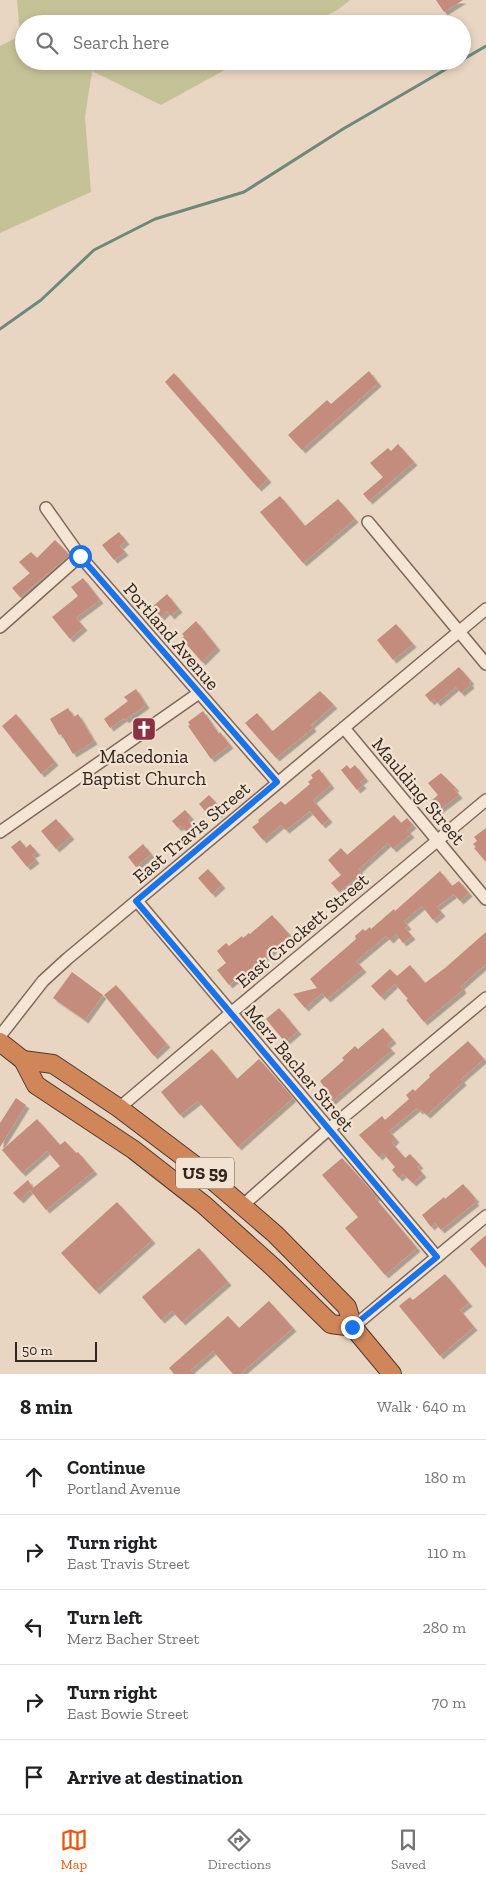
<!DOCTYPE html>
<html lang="en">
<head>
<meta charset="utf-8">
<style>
  body { margin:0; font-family:"Zilla Slab",serif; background:#f2f2f2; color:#202124 }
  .scale { position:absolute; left:15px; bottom:12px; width:82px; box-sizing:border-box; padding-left:5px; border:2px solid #32241e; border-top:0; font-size:14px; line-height:18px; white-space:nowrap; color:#32241e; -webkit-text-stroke:4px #f1e2d1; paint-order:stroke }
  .stop { position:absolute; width:15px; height:15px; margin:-11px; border:4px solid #1a73e8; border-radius:50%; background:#fff }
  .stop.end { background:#1a73e8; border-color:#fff; box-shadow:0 1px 5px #0008 }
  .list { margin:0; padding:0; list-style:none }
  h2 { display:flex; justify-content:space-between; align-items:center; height:65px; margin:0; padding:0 20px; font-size:21px }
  h2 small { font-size:16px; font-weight:400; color:#757577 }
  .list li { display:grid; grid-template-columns:32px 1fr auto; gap:15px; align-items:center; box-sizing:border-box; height:75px; padding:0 20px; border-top:1px solid #e0e0e0 }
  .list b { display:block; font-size:19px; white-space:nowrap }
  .list p { margin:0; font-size:16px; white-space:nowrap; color:#757577 }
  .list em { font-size:16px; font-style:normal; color:#757577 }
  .icon { flex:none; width:28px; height:28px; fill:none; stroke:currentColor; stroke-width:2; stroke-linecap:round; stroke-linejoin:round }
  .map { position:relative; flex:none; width:486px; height:1374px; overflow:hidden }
  .search { position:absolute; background:#fff; box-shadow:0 2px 8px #0003; left:15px; right:15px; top:15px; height:55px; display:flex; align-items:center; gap:12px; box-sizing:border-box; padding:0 18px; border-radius:28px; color:#757577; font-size:19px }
  .sheet { height:440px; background:#fff }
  nav { display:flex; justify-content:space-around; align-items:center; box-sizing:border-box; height:70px; border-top:1px solid #e0e0e0; background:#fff; font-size:14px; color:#757577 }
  nav a { display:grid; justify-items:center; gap:2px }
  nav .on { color:#ea580c }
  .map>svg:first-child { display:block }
</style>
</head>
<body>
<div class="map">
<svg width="486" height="1374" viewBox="0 0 486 1374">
  <defs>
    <filter id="shadow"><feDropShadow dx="3.5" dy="3.5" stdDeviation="0" flood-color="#0004"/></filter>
  </defs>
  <rect width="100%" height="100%" fill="#e9d6c2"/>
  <!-- green -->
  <path fill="#c6c298" d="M17 0H350L339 9 311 24H24V61H241L161 105 92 71 85 117 91 192 0 233V46L20 36Z"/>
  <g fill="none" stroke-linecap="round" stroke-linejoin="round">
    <!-- stream -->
    <g stroke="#6c897c" stroke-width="3">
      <path d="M462 60 486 46"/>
      <path d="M0 329 41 300 94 250 155 219 244 192 343 129 460 61"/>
    </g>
  </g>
  <!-- building -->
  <g fill="#c48c7c" filter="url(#shadow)">
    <path d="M436 0H463L444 12Z"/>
    <path d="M369 371 378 383 302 450 288 435 327 400 331 404Z"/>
    <path d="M174 373 268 479 258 488 165 382Z"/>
    <path d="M398 444 414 462 369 501 363 494 383 477 370 463 388 448 391 451Z"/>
    <path d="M280 496 305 526 338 499 355 519 303 563 260 512Z"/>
    <path d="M119 532 126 541 120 546 125 552 114 560 102 545Z"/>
    <path d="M55 540 70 555 20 597 12 588 30 573 19 562 31 552 37 558Z"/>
    <path d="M83 578 100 600 76 618 84 627 70 639 52 617 78 596 71 587Z"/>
    <path d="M167 594 179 609 171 616 167 611 161 617 152 607Z"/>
    <path d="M196 621 217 647 202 662 182 639 184 636 182 634Z"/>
    <path d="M396 624 413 644 393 660 377 640Z"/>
    <path d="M459 667 471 681 469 682 471 685 461 693 456 687 437 703 434 699 431 702 425 695Z"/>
    <path d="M136 689 146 705 125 720 124 718 110 728 104 719 128 701 124 697Z"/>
    <path d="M320 691 334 705 311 725 313 728 276 758 245 723 257 713 272 731 274 730Z"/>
    <path d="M68 708 74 717 78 714 94 741 73 754 61 734 59 735 50 719Z"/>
    <path d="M203 711 219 734 220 732 230 745 211 759 188 726 190 725 188 722Z"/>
    <path d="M16 714 55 762 41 774 2 726Z"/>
    <path d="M347 765 350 769 355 765 365 778 360 782 363 785 357 790 341 770Z"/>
    <path d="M319 769 331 785 313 800 329 819 322 825 310 811 286 830 281 825 263 840 252 827 259 822 258 820 281 801 285 805 310 784 308 782 313 778 311 775Z"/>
    <path d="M441 773 456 788 454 789 459 795 439 810 431 801 438 795 428 783Z"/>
    <path d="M209 795 223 810 212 819 199 804Z"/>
    <path d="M185 810 191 817 188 820 193 826 187 832 181 826 178 828 172 821Z"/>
    <path d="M394 815 401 823 407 818 413 825 407 830 411 834 393 849 388 843 359 869 361 872 358 877 339 892 331 883 341 875 328 860 341 848 347 855Z"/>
    <path d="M56 819 71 836 56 849 41 831Z"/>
    <path d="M486 828V862L474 848 476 847 473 844 477 841 474 837Z"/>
    <path d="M20 840 26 848 30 844 37 852 32 855 36 860 27 867 11 847Z"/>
    <path d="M143 844 151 854 136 867 128 857Z"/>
    <path d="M208 869 222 885 212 894 198 878Z"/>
    <path d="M440 871 452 886 459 881 469 893 460 901 454 894 437 907 442 913 433 920 422 906 404 921 408 926 405 928 412 936 403 943 396 934 390 940 386 936 356 961 363 969 327 999 322 993 305 1008 293 994 317 988 310 979 356 939 355 936 363 929 365 931 370 927 371 929 394 909 395 911Z"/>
    <path d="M272 915 290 935 237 982 235 980 229 985 217 970 226 963 217 951 226 943 229 946 242 936 243 938 249 933 250 934Z"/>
    <path d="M486 932V964L461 986 463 990 424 1022 406 1000 408 999 395 984 381 997 371 986 390 969 397 976 410 965 425 983 445 968Z"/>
    <path d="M72 972 103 995 85 1020 53 998Z"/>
    <path d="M116 985 167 1044 154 1056 104 995Z"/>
    <path d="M279 1008 298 1031 285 1042 266 1019Z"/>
    <path d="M383 1028 393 1040 387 1045 392 1050 331 1102 324 1095 328 1092 320 1081 344 1060 342 1058 355 1046 358 1049Z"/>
    <path d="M468 1041 484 1059 461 1079 463 1082 427 1115 421 1110 419 1111 417 1108 389 1131 396 1139 392 1143 405 1158 410 1154 420 1165 417 1167 423 1174 413 1183 403 1174 399 1178 392 1170 395 1167 383 1153 379 1157 359 1135 382 1116 385 1120 409 1099 406 1095 413 1089 415 1091 430 1077 429 1075Z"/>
    <path d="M212 1049 237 1079 259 1059 293 1098 238 1147 198 1101 180 1115 161 1092Z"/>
    <path d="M16 1098 26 1105 0 1147V1123Z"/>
    <path d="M37 1119 60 1145 65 1141 76 1153 78 1152 94 1171 46 1210 30 1190 20 1200 13 1193 28 1180 33 1188 60 1166 47 1151 22 1173 2 1150Z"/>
    <path d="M342 1158 377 1197 375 1198 417 1248 385 1275 345 1228 358 1217 322 1175Z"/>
    <path d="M463 1184 476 1199 474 1200 476 1202 441 1230 435 1223 431 1227 422 1215 444 1197 445 1199Z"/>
    <path d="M117 1202 152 1240 96 1291 61 1253Z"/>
    <path d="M486 1235V1268L470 1249Z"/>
    <path d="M199 1248 228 1282 182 1322 172 1311 161 1320 142 1297Z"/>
    <path d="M445 1274 469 1303 460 1310 474 1327 440 1356 399 1306 410 1297 413 1300Z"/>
    <path d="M269 1301 293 1328 240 1374H233L213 1351 191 1370 195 1374H174L169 1368 228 1316 239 1328Z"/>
  </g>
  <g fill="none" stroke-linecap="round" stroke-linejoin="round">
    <defs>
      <g id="minor">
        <path d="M46 508 80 556 277 782"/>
        <path d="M368 522 486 664"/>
        <path d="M0 627 80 556"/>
        <path d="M344 728 486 899"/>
        <path d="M0 832 199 693"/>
        <path d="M137 901 437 1257"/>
        <path d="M0 1036 43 981 67 959 486 609"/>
        <path d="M119 1108 231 1013 486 800"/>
        <path d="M242 1206 329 1129 486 998"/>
        <path d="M353 1327 486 1216"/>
      </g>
      <g id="highway">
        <path d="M0 1042 23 1060 36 1085 134 1150 203 1204 274 1268 331 1324 353 1327"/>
        <path d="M23 1060 53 1064 119 1108 197 1167 275 1234 347 1307 353 1327 392 1374"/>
      </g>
    </defs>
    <!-- minor casing -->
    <use href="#minor" stroke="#81685b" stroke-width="14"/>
    <!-- highway casing -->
    <use href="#highway" stroke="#4f382f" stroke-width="20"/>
    <!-- minor -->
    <use href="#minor" stroke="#f5e5d4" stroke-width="11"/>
    <!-- highway -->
    <use href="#highway" stroke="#d1865a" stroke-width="18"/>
  </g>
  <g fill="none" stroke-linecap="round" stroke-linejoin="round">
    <!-- route -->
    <path stroke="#1a73e8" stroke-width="6" d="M80 556 277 782 136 901 437 1257 352 1327"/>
  </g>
  <!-- icons -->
  <defs>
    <symbol id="church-square" viewBox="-11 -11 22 22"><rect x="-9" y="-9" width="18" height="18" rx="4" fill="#8a3143" stroke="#f1e2d1"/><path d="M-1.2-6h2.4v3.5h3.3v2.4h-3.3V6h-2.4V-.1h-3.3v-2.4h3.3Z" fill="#fff"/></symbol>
  </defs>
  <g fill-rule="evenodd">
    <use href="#church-square" x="130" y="715" width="28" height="28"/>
  </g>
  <g text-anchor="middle" stroke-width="4.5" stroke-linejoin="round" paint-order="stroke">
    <!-- shield labels -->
    <rect fill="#f1e2d1" stroke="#6b5d54" stroke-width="1" x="176" y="1157.5" width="58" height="31" rx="4"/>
    <g font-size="18" font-weight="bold" fill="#32241e">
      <text x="205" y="1179">US 59</text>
    </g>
    <!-- street labels -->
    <g font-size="19" fill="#32241e" stroke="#f1e2d1">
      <text transform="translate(172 636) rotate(49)" y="7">Portland Avenue</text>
      <text transform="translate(419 791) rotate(50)" y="7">Maulding Street</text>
      <text transform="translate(191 832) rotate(-40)" y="7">East Travis Street</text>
      <text transform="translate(302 930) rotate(-40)" y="7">East Crockett Street</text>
      <text transform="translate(300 1068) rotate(50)" y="7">Merz Bacher Street</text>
    </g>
    <!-- poi labels -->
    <g font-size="19" fill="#32241e" stroke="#f1e2d1">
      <text x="144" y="763">Macedonia<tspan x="144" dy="22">Baptist Church</tspan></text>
    </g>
  </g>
</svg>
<div class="scale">50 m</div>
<div class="stop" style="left:80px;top:556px"></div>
<div class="stop end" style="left:352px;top:1327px"></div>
<div class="search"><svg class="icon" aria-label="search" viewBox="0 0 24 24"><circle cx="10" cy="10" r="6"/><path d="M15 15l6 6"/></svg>Search here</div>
</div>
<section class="sheet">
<h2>8 min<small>Walk · 640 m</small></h2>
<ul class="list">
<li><svg class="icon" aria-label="ahead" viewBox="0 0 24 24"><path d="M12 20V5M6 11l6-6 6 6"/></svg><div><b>Continue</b><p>Portland Avenue</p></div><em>180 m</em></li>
<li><svg class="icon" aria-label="right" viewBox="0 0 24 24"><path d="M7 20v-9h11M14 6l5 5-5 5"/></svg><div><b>Turn right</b><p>East Travis Street</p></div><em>110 m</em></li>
<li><svg class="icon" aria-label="left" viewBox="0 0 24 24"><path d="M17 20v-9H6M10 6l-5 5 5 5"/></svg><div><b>Turn left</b><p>Merz Bacher Street</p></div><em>280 m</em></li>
<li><svg class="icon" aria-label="right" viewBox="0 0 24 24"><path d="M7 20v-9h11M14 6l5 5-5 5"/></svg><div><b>Turn right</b><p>East Bowie Street</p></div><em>70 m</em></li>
<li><svg class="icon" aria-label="arrive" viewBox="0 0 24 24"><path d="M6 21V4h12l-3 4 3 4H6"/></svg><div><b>Arrive at destination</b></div></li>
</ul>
</section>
<nav>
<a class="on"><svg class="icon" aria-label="map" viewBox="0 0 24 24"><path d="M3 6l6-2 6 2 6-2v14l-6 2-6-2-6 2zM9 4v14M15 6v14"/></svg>Map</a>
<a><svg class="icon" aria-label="directions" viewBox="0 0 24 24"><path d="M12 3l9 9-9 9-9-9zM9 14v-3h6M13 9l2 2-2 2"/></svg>Directions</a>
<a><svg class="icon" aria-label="saved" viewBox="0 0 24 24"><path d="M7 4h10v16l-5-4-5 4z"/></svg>Saved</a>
</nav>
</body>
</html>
